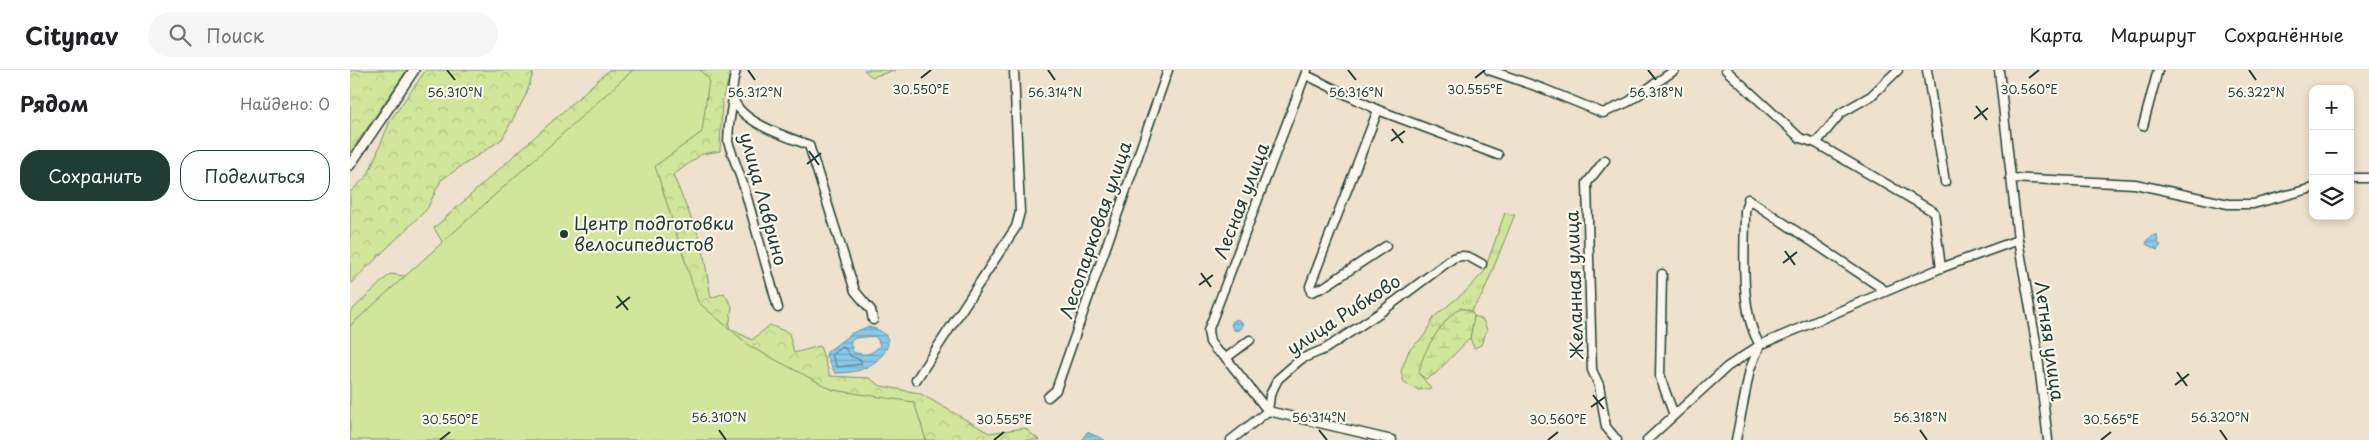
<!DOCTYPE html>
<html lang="ru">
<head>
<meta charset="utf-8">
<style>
  body { margin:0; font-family:"Playpen Sans",sans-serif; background:#f6f6f6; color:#202124 }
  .controls { position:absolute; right:15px; top:15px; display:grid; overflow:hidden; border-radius:10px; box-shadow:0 2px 8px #0003 }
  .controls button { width:45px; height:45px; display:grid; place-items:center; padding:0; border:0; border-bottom:1px solid #e0e0e0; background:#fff; color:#202124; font:25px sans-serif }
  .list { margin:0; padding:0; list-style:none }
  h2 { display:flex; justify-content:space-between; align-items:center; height:65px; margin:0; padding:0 20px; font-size:21px }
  h2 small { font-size:16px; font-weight:400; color:#757577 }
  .actions { display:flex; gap:10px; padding:15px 20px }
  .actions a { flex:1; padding:11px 0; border:1px solid #1f3d34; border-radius:20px; text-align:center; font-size:18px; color:#1f3d34 }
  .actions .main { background:#1f3d34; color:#fff }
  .icon { flex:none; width:28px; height:28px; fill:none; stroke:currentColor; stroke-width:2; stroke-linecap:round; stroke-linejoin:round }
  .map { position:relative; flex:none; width:2019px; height:370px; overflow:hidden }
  header { display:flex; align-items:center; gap:30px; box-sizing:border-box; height:70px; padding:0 25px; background:#fff; border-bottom:1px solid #e0e0e0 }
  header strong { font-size:24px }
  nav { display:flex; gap:28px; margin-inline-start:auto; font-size:18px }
  .search { width:350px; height:45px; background:#f6f6f6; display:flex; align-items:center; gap:12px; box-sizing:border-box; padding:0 18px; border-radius:28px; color:#757577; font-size:19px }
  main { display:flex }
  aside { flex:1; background:#fff }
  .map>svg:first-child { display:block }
</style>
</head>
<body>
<header>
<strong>Citynav</strong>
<div class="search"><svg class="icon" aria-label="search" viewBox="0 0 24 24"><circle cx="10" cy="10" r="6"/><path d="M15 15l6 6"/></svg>Поиск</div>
<nav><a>Карта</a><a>Маршрут</a><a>Сохранённые</a></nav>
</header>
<main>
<aside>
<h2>Рядом<small>Найдено: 0</small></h2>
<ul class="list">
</ul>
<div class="actions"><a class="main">Сохранить</a><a>Поделиться</a></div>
</aside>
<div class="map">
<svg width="2019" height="370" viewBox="0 0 2019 370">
  <defs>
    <pattern id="grass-tufts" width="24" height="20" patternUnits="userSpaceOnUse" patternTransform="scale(1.25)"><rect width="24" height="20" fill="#d1e69a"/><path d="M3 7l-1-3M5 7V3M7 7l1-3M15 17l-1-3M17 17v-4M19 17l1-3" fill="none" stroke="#b3c685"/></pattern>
    <pattern id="forest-crowns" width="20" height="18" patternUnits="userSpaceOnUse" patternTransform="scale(1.25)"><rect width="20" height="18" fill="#d1e69a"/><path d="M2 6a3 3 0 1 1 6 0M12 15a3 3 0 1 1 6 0" fill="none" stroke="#b3c685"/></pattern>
    <pattern id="wetland-marsh" width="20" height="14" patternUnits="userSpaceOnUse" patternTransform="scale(1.25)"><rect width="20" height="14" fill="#d1e69a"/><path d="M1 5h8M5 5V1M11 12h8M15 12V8" fill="none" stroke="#b3c685"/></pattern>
    <pattern id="water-rules" width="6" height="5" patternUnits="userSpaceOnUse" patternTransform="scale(1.25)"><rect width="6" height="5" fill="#89caea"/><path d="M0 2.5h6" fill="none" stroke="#6fa5be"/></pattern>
  </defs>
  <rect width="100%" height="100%" fill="#eee1cd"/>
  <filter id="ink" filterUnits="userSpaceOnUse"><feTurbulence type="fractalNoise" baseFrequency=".02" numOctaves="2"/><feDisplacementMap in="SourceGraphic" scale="10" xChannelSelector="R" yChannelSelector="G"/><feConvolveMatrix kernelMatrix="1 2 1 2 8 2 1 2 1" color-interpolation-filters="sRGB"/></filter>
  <g filter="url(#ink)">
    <!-- grass -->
    <g fill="url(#grass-tufts)" stroke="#789267">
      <path d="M514 0H546L522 7Z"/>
      <path d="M1155 143 1165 144 1133 224 1121 241 1110 238 1069 304 1081 318 1069 320 1054 313 1051 301 1059 280 1074 266 1084 247 1116 221 1134 202Z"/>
      <path d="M1124 246 1133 250 1137 260 1131 275 1124 278 1120 268Z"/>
    </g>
    <!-- forest -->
    <g fill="url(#forest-crowns)" stroke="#789267">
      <path d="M0 0H57L0 83Z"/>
      <path d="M76 0H184L176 25 152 69 91 110 77 139 0 214V122L18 105 40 51Z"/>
      <path d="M259 0H289L276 15 240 70 221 85 182 106 163 121 155 135 143 180 132 206 121 215 96 229 60 238 6 258 0 264V242L40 204 55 206 69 223 75 218 94 175 84 158Z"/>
      <path d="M345 0H382L372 30 370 81 352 84 323 105 352 174 361 228 374 223 382 236 379 258 402 270 420 255 439 263 444 283 470 276 480 306 519 308 531 316 569 323 639 363 675 358 689 370H472L350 248 297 85Z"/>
    </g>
    <!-- wetland -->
    <path fill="url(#wetland-marsh)" stroke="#789267" d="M1110 238 1121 241 1124 246 1120 268 1085 304 1076 309 1069 304C1070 284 1093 249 1110 238Z"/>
    <!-- green -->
    <path fill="#d1e69a" stroke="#789267" d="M283 0H350L359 9 352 62 305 96 348 232 401 277 483 320 564 332 576 370H0V256Z"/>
    <!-- water -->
    <g fill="url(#water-rules)" stroke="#5f92a1" fill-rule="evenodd">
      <path d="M1807 164 1808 173 1811 175 1807 180 1796 174 1798 169Z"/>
      <circle cx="887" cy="255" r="5.5"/>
      <path d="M517 257C555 263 534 291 512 299 507 302 492 303 485 303L476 286 477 282 502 263ZM524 266 527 268 530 275C522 285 515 286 503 282L500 272 505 268Z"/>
      <path d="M737 362 755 370H732Z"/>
    </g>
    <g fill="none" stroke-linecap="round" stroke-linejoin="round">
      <!-- shore -->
      <path stroke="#49757d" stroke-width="1" d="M492 277 495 278 500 286 511 290V294L487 297 482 285Z"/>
      <defs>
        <g id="minor">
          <path d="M386 0C384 8 381 19 383 28 390 52 437 67 459 75L505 221 521 240 523 250"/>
          <path d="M957 0 858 261 860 272 866 280 876 288 918 341 1042 370"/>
          <path d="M1139 0 1194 19 1253 43 1278 32 1325 0"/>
          <path d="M1376 0 1450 68 1466 73 1584 142 1591 198"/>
          <path d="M1577 0 1595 112"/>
          <path d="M1649 0 1668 170 1687 278 1698 370"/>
          <path d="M956 5 1028 40 1148 85"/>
          <path d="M383 28 379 55 378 72 394 117 428 238"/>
          <path d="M1028 40 960 216 961 222 974 217 1036 176"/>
          <path d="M1793 56 1808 0"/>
          <path d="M1466 73 1491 43 1521 26 1548 0"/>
          <path d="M1255 90 1237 113 1242 300 1249 315 1256 357 1267 370"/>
          <path d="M1660 108 1785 114 1878 134H1903L1963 118"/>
          <path d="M2000 108H2019"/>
          <path d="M1312 204 1310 307 1324 345"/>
          <path d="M1410 275C1389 242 1395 180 1395 141L1398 129 1536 221"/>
          <path d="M876 288 900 270"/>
          <path d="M566 310 666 157 670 142 664 0"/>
          <path d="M698 327 706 320 818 0"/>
          <path d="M881 370 918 341 920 325 928 309 951 289 975 279 1031 242 1103 188C1116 183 1121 188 1132 194"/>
          <path d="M1297 370 1377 297 1410 275 1591 198 1668 170"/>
          <path d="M1386 370 1400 299 1410 275"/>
        </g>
        <path id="major" d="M0 95 64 0"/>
      </defs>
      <!-- minor casing -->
      <use href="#minor" stroke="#1f3d34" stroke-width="11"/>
      <!-- major casing -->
      <use href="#major" stroke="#1f3d34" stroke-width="12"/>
      <!-- minor -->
      <use href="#minor" stroke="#fbf7ec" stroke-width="8"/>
      <!-- major -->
      <use href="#major" stroke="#fbf7ec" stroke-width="9"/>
    </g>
  </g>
  <!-- ticks -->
  <path fill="none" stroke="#1f3d34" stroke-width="2" d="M97 0 105 10M398 0 405 10M698 0 705 10M998 0 1006 10M1298 0 1306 10M1899 0 1906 10M571 8 581 0M1125 8 1135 0M1679 8 1689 0M1626 36 1637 50M1624 49 1638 38M1042 59 1053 73M1041 71 1055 61M459 81 469 95M457 94 471 83M1435 181 1445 195M1433 193 1447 182M851 203 861 217M849 215 863 205M267 226 278 240M266 238 280 227M1827 302 1837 316M1825 315 1839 304M1243 325 1254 339M1241 337 1255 327M369 360 376 370M969 360 977 370M1570 360 1577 370M1870 360 1877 370M90 370 100 362M644 370 654 362M1198 370 1208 362M1751 370 1761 362"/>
  <!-- markers -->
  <circle fill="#1f3d34" stroke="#fbf7ec" stroke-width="2" cx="214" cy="164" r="5"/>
  <g text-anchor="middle" stroke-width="4.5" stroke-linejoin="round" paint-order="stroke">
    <!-- street labels -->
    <g font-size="18" fill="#1f3d34" stroke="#fbf7ec">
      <text transform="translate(413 129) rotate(75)" y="6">улица Лаврино</text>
      <text transform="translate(892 131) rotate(-69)" y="6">Лесная улица</text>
      <text transform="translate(746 160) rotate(-71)" y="6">Лесопарковая улица</text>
      <text transform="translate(1225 215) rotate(-92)" y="6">Желанная улица</text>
      <text transform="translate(994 245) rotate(-33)" y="6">улица Рибково</text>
      <text transform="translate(1699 271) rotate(82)" y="6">Летняя улица</text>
    </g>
    <!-- poi labels -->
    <g font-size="18" fill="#1f3d34" stroke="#fbf7ec" text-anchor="start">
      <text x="224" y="160">Центр подготовки<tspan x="224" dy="21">велосипедистов</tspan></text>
    </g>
  </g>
  <g font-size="12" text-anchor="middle" fill="#1f3d34" stroke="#fbf7ec" stroke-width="4.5" stroke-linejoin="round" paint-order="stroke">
    <text x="571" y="24">30.550°E</text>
    <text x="1125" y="24">30.555°E</text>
    <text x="1679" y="24">30.560°E</text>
    <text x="105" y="27">56.310°N</text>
    <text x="405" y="27">56.312°N</text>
    <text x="705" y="27">56.314°N</text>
    <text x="1006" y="27">56.316°N</text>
    <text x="1306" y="27">56.318°N</text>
    <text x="1906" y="27">56.322°N</text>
    <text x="369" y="352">56.310°N</text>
    <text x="969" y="352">56.314°N</text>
    <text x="1570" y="352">56.318°N</text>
    <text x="1870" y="352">56.320°N</text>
    <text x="100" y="354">30.550°E</text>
    <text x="654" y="354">30.555°E</text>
    <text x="1208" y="354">30.560°E</text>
    <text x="1761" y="354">30.565°E</text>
  </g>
</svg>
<div class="controls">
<button>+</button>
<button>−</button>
<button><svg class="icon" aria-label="layers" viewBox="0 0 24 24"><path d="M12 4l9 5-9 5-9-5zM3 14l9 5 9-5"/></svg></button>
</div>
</div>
</main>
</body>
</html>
